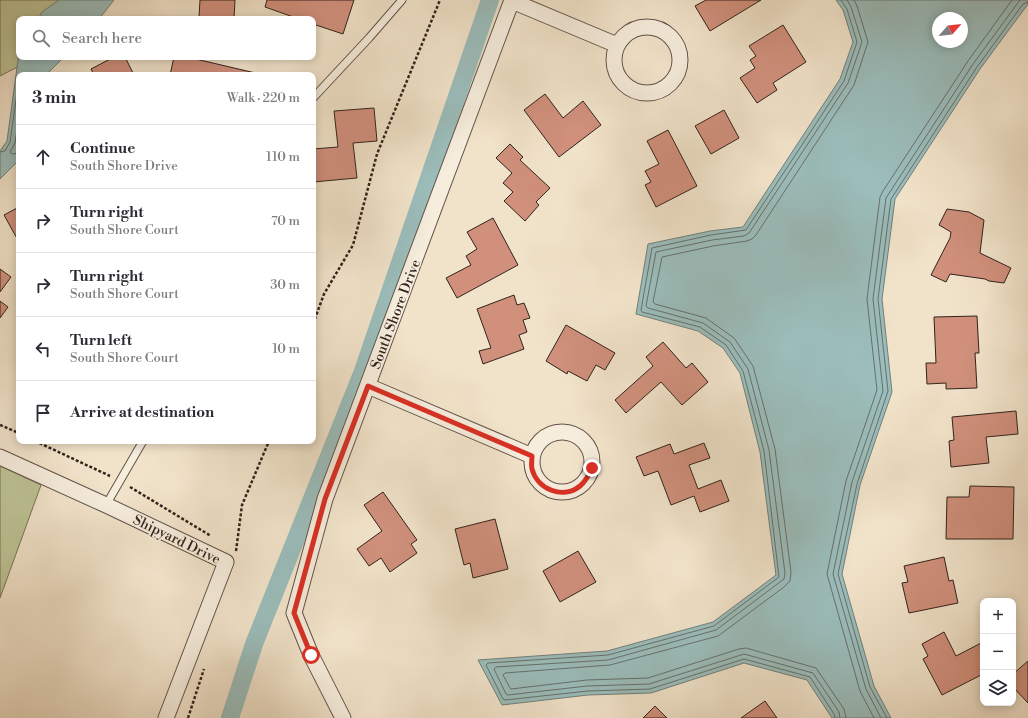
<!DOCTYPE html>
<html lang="en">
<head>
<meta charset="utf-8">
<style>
  body { margin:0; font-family:"Libre Bodoni",serif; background:#f7f7f7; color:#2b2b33 }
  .controls { position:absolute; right:12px; bottom:12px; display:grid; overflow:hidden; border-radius:8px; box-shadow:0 2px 10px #0003 }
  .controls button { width:36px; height:36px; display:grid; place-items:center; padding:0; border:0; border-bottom:1px solid #e1e1e2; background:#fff; color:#2b2b33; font:20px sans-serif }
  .compass { position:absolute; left:932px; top:12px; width:36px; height:36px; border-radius:50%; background:#fff; box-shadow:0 2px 10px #0003; rotate:63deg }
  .stop { position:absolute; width:12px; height:12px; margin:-9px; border:3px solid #d93025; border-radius:50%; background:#fff }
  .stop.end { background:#d93025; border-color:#fff; box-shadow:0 1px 4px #0008 }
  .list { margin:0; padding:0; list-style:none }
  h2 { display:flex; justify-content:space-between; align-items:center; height:52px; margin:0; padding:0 16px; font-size:17px }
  h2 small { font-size:13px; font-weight:400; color:#7c7c81 }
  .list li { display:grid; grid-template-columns:26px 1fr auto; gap:12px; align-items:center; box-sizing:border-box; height:64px; padding:0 16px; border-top:1px solid #e1e1e2 }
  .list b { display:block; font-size:15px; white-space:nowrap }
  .list p { margin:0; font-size:13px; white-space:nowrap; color:#7c7c81 }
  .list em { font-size:13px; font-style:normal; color:#7c7c81 }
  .icon { flex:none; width:22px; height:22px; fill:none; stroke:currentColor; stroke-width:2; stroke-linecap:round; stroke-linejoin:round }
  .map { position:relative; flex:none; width:1028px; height:718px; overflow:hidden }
  .search { position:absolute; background:#fff; box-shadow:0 2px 10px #0003; left:16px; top:16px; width:300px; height:44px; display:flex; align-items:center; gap:10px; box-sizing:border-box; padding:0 14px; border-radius:8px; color:#7c7c81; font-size:15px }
  .panel { position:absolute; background:#fff; box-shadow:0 2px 10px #0003; left:16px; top:72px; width:300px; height:372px; border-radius:8px }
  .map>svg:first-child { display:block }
</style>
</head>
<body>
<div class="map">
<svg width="1028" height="718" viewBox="0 0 1028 718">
  <rect width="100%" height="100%" fill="#f1e3ca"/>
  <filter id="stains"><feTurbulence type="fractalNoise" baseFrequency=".005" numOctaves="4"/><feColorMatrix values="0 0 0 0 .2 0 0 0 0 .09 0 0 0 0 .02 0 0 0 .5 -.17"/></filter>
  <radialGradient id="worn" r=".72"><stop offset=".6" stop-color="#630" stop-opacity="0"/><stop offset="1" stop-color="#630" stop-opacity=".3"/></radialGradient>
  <!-- green -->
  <g fill="#bdc395" stroke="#787358">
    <path d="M0 0H83L75 19H19V57H37L0 76Z"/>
    <path d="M0 466 41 485 0 598Z"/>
  </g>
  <!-- water -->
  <g fill="#9bbdbb" stroke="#717f7b" fill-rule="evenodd">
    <path d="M59 0H114L99 19H38L42 12Z"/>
    <path d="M836 0H1028V4L980 69 895 199 882 299 892 392 860 485 842 574 874 686 891 718H832L807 680 744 663 651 693 588 695 502 705 478 660 607 651 713 622 776 575 760 452 740 373 723 348 698 331 636 314 648 244 710 231 743 227 840 79 853 42 843 10ZM938 18H962V42H938Z"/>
    <path d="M19 53V57H64L46 75H19V160L0 179V151L7 141Z"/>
  </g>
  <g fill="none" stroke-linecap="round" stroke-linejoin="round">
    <!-- shore -->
    <g stroke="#66706c" stroke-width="1">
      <path d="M19 116 15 143 10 152 12 154 19 153"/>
      <path d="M0 152 5 151 10 142 19 79"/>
      <path d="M835 718 834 714 810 677 744 659 650 689 588 691 505 700 503 699 486 665 488 663 608 655 714 626 779 577 764 451 743 371 726 345 700 327 642 312 641 310 652 248 711 235 746 230 844 81 857 42 847 9 841 0"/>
      <path d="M840 718 839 712 813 673 744 654 649 684 587 686 508 695 506 694 494 669 496 667 608 660 716 630 784 579 785 573 769 450 748 369 730 342 703 323 648 308 646 306 656 252 712 240 744 236 749 233 848 83 862 42 851 7 847 0"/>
      <path d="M846 718 844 709 816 668 746 648 739 649 648 678 587 680 511 689 510 688 503 675 505 673 610 665 718 636 784 587 790 581 791 572 775 449 753 366 734 338 706 318 655 304 653 302 662 257 713 246 747 241 752 239 756 235 854 85 868 42 857 6 854 0"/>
      <path d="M874 718 860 691 827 574 846 481 877 390 867 299 880 197 883 191 968 61 1012 0"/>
      <path d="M881 718 866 689 833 574 852 482 883 391 873 299 886 198 973 64 1020 0"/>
      <path d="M887 718 870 687 838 574 857 484 888 391 878 299 891 199 977 67 1023 4 1028 2"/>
    </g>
    <!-- canal -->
    <path stroke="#9bbdbb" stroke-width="18" d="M230 718 254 644 363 371 490 0"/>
  </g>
  <!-- building -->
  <g fill="#d0907c" stroke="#32231c">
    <path d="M200 0H235L234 18 199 17Z"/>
    <path d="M267 0H354L343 34 313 24V19H299L265 7Z"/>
    <path d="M706 0H761L710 31 695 6Z"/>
    <path d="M783 25 806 62 773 83 777 90 757 103 740 78 755 68 750 60 756 56 749 46Z"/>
    <path d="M114 57H125L134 75H94L91 69Z"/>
    <path d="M174 57H187L264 75H170Z"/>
    <path d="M545 94 563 118 583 101 601 125 559 157 524 110Z"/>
    <path d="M374 108 377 141 353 143 357 178 313 182V149L338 147 334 111Z"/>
    <path d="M724 110 739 138 711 154 695 126Z"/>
    <path d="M668 130 697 186 656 207 645 185 651 182 645 171 659 164 647 141Z"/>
    <path d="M510 144 523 157 520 160 550 188 536 202 539 205 525 221 504 201 513 192 503 183 512 173 496 158Z"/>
    <path d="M19 207V242L4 215Z"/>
    <path d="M947 209 969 212 984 220 980 253 1011 268 1004 283 989 281 985 279 950 274 946 282 931 275 950 238 951 232 939 225Z"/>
    <path d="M493 218 518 265 457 298 446 278 471 265 466 256 477 249 467 232Z"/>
    <path d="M0 269 11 277 0 292Z"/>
    <path d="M514 295 517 305 524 303 530 318 523 320 527 332 519 335 524 349 483 364 479 351 491 348 477 309Z"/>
    <path d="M0 301 8 307 0 318Z"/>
    <path d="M977 316 979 353H975L977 388 946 389V383L927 384 926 363H936L934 317Z"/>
    <path d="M566 325 615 353 605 370 596 365 587 381 568 371 567 374 546 361Z"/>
    <path d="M663 342 686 368 692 363 708 382 682 405 661 382 626 413 615 400 653 366 646 357Z"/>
    <path d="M1016 411 1018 434 986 437 989 463 951 467 949 441 954 440 952 417Z"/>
    <path d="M704 443 710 458 689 465 698 489 721 480 729 501 700 512 694 496 671 505 658 471 644 476 636 457 670 444 674 454Z"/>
    <path d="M970 486 1014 487 1013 539H946L947 497H969Z"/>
    <path d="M383 492 417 540 411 544 417 553 390 572 381 558 369 566 357 549 382 531 364 505Z"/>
    <path d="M495 519 508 569 473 578 470 563 464 565 455 529Z"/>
    <path d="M578 551 596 582 560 602 543 571Z"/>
    <path d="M944 557 949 581 953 580 958 603 909 613 902 583 908 582 904 566Z"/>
    <path d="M944 632 956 656 983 642V674L942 695 923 659 928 656 922 644Z"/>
    <path d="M1028 661V703L1013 687V674Z"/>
    <path d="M765 701 777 718H741Z"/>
    <path d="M655 706 667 718H643Z"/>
  </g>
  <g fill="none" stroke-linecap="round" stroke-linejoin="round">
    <defs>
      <g id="lane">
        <path d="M313 98 369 38 402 0"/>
        <path d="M106 505 143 441"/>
      </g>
      <g id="street">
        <path d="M512 1 617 45"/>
        <circle cx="647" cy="60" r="33"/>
        <path d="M368 386 532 456"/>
        <circle cx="562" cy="462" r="30"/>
        <path d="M0 457 106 505 226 562 166 718"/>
        <path d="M343 718 311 655 294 613 325 499 512 0"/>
      </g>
    </defs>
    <!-- lane casing -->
    <use href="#lane" stroke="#625348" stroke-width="9"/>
    <!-- street casing -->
    <use href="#street" stroke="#625348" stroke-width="17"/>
    <!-- path -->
    <g stroke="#32231c" stroke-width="2.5" stroke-dasharray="3 2" stroke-linecap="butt">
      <path d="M313 324 324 294 353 245 377 154 440 0"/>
      <path d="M0 425 19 433"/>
      <path d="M35 441 110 476"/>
      <path d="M130 487 211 536"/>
      <path d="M236 551 242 505 269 441"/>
      <path d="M188 718 204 669"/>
    </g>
    <!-- lane -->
    <use href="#lane" stroke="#f6eddd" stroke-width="7"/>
    <!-- street -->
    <use href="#street" stroke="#f6eddd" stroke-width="15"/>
  </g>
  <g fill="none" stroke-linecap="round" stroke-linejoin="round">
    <!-- route -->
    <path stroke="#d93025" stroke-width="5" d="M311 655 294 613 325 499 368 386 532 456C532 460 531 465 532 469 537 489 563 500 580 486 586 481 589 475 592 468"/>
  </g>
  <g text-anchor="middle" stroke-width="3" stroke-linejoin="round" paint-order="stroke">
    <!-- street labels -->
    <g font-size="14" fill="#32231c" stroke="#f6eddd">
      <text transform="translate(395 314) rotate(-69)" y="5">South Shore Drive</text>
      <text transform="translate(177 539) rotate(26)" y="5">Shipyard Drive</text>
    </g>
  </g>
  <rect width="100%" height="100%" filter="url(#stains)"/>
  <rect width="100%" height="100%" fill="url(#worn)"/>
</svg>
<div class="controls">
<button>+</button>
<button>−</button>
<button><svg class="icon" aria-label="layers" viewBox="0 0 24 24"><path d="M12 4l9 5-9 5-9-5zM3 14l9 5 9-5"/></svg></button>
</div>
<svg class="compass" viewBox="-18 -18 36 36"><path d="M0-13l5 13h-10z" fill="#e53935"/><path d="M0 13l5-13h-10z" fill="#7c7c81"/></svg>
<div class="stop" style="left:311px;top:655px"></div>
<div class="stop end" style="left:592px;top:468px"></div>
<div class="search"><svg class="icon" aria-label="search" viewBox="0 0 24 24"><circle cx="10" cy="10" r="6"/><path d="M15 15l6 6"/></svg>Search here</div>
<section class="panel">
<h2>3 min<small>Walk · 220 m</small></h2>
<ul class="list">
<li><svg class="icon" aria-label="ahead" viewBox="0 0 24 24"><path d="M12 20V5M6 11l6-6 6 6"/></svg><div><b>Continue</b><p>South Shore Drive</p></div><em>110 m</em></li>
<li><svg class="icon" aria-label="right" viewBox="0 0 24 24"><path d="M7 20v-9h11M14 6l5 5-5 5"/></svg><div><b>Turn right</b><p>South Shore Court</p></div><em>70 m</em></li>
<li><svg class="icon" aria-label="right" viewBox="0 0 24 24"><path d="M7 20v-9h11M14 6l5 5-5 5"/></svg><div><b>Turn right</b><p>South Shore Court</p></div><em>30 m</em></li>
<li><svg class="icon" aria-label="left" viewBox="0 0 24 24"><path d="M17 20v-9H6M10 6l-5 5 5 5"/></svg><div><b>Turn left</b><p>South Shore Court</p></div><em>10 m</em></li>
<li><svg class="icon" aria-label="arrive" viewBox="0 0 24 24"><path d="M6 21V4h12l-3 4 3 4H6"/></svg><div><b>Arrive at destination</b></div></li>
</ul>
</section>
</div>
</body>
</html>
